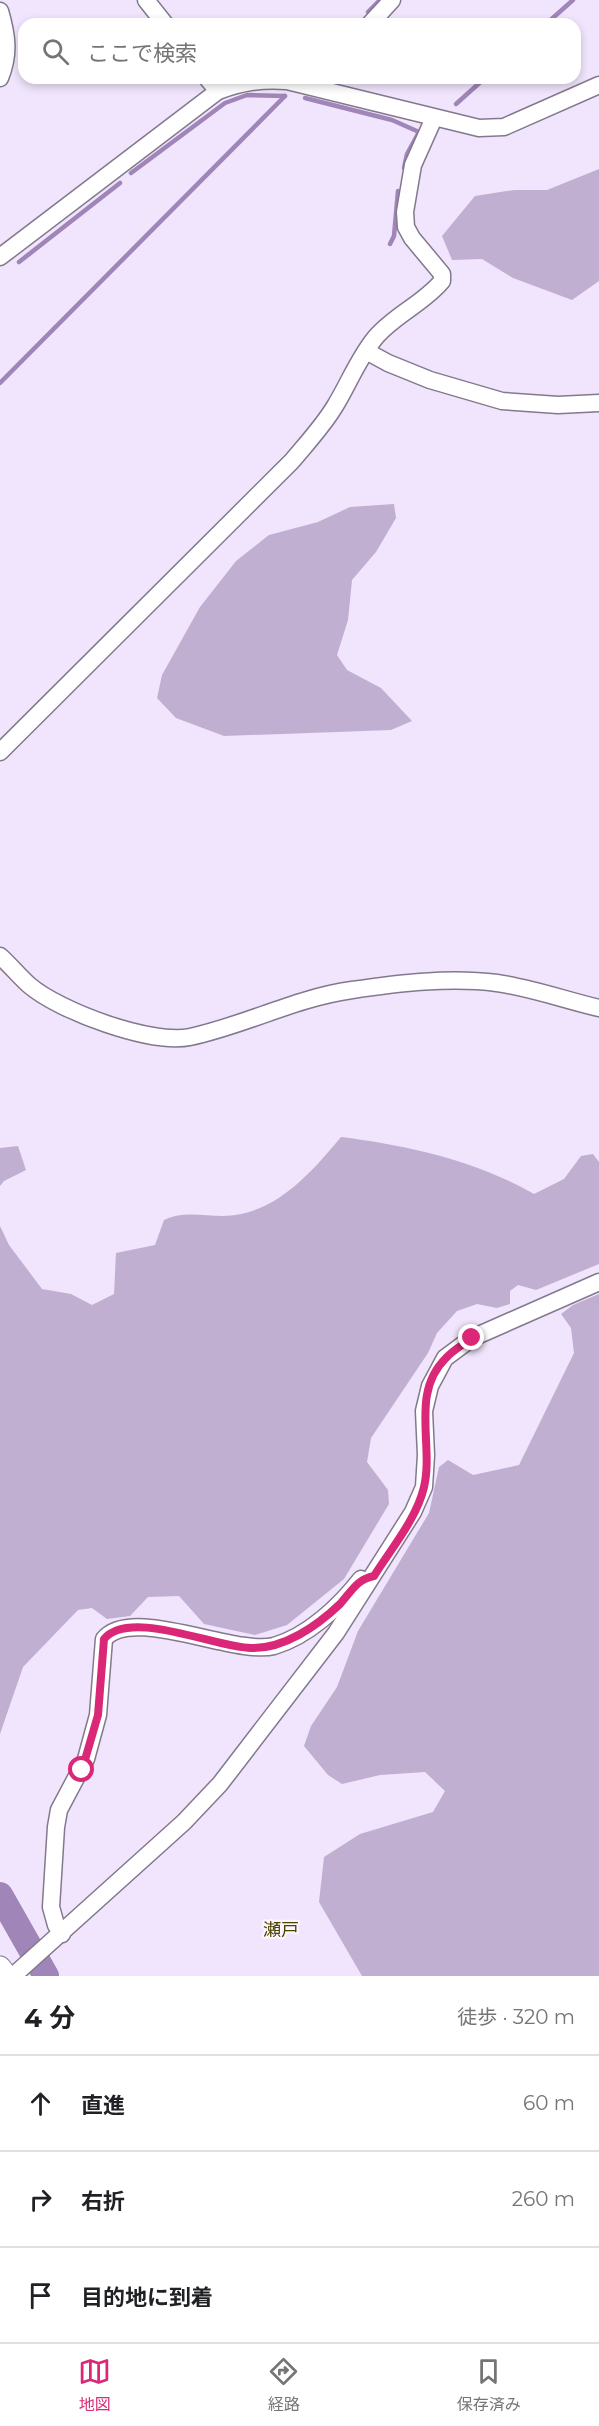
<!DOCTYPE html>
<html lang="ja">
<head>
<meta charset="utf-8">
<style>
  body { margin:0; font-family:Montserrat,"Noto Sans JP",sans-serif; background:#f6f6f6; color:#202124 }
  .stop { position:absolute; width:18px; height:18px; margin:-14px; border:4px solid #db2777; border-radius:50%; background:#fff }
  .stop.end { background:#db2777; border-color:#fff; box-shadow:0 2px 6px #0008 }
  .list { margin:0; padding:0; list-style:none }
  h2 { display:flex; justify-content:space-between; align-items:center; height:78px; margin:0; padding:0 24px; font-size:26px }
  h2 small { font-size:20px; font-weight:400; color:#757577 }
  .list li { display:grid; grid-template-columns:39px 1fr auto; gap:18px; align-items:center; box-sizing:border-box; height:96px; padding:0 24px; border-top:2px solid #e0e0e0 }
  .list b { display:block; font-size:22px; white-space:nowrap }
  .list em { font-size:20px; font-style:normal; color:#757577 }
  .icon { flex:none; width:33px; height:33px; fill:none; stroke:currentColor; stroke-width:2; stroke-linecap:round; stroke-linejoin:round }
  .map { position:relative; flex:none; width:599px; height:1976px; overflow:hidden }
  .search { position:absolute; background:#fff; box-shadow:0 3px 9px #0003; left:18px; right:18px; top:18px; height:66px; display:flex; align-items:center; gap:15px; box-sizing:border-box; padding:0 21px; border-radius:18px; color:#757577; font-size:22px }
  .sheet { height:366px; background:#fff }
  nav { display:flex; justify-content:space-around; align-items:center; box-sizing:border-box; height:84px; border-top:2px solid #e0e0e0; background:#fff; font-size:16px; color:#757577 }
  nav a { display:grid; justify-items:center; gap:3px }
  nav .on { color:#db2777 }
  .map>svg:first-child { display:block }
</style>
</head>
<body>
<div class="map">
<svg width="599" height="1976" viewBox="0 0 599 1976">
  <rect width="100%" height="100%" fill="#f0e5fc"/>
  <!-- green -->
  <g fill="#c0afd1">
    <path d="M599 169V281L572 300 513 278 482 259 452 260 442 236 475 196 514 190H547Z"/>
    <path d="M394 504 396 518 376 552 352 580 348 620 337 655 347 670 381 688 412 721 391 730 224 736 176 718 157 698 162 675 200 607 236 561 269 535 318 522 350 507Z"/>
    <path d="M341 1137C406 1145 477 1161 534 1194L564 1179 581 1156 593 1154 599 1162V1264L536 1290 518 1285 510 1291V1304L497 1308 477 1304 457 1311 437 1333 428 1353 371 1438 367 1462 388 1490 389 1504 344 1579 287 1625 255 1635 204 1624 179 1596 148 1597 130 1616 107 1619 92 1608 78 1610 23 1667 0 1734V1226L9 1245 42 1289 71 1294 92 1305 114 1294 116 1253 155 1245 164 1220C184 1211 202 1216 223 1216 275 1215 310 1174 341 1137Z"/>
    <path d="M18 1146 26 1170 4 1181 0 1186V1148Z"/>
    <path d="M599 1294V1976H362L319 1902 324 1857 360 1834 433 1812 445 1791 425 1772 380 1775 342 1784 328 1775 304 1746 311 1726 337 1687 358 1631 429 1513 439 1467 448 1460 473 1475 519 1465 574 1353 571 1328 561 1314 573 1305Z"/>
  </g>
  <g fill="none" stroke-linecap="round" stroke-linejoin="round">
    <!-- stream -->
    <g stroke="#9f85b8" stroke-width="4.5">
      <path d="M368 12 380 0"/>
      <path d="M546 24 573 0"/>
      <path d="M305 98 392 120 419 132 407 154 404 168"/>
      <path d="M456 104 485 78"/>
      <path d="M131 173 225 103 247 95 285 96"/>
      <path d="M390 244 394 236 398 191"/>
      <path d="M19 262 120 183"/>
      <path d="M0 383 285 96"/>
    </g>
    <!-- river -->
    <path stroke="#9f85b8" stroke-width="26" d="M0 1895 46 1976"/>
    <defs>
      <g id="minor">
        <path d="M146 0 165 24"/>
        <path d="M0 11C7 35 10 54 0 78"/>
        <path d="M370 24 392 0"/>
        <path d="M207 78 218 91"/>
        <path d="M0 257 218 91C242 82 262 79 287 81L479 128 504 127 599 85"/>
        <path d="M366 351 388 363 430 380 502 401 558 405 599 403"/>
        <path d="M0 752 292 461C307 443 323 426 335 406 349 383 358 359 375 338 394 315 423 304 442 281V274L412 238 406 227 405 212 413 165 434 118"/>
        <path d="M0 956C10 965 19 976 29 985 59 1011 151 1045 190 1037 246 1025 295 998 352 990 399 983 450 977 497 983 532 988 565 1000 599 1008"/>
        <path d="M62 1934 56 1925 51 1907 56 1827 59 1810 86 1759 98 1715 104 1639C132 1605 234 1656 274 1646 308 1636 339 1607 361 1579"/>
        <path d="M13 1976 184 1822 220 1784 336 1633 413 1512 424 1487 426 1455 424 1411 430 1386 445 1358 472 1338 599 1282"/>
      </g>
      <path id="major" d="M0 1967 7 1976"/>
    </defs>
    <!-- minor casing -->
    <use href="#minor" stroke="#83798e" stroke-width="19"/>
    <!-- major casing -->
    <use href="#major" stroke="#83798e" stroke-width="23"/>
    <!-- minor -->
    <use href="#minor" stroke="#fff" stroke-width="16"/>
    <!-- major -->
    <use href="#major" stroke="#fff" stroke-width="21"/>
  </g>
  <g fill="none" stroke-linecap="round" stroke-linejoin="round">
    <!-- route -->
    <path stroke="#db2777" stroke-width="8" d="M82 1770 98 1715 104 1639C130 1608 217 1648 251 1648 284 1649 317 1626 340 1604 351 1592 357 1579 374 1576 391 1549 417 1518 424 1487 434 1445 410 1393 446 1358 453 1350 464 1344 472 1338"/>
  </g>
  <g text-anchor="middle" stroke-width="4.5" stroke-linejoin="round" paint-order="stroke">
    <!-- neighbourhood labels -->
    <g font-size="18" fill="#4d4200" stroke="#faf5ff">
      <text x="281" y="1936">瀬戸</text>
    </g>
  </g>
</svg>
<div class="stop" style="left:82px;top:1770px"></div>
<div class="stop end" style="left:472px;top:1338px"></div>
<div class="search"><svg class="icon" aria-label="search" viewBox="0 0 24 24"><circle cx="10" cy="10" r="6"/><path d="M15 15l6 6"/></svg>ここで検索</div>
</div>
<section class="sheet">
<h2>4 分<small>徒歩 · 320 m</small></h2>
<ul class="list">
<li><svg class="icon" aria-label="ahead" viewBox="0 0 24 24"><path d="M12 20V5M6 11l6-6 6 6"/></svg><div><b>直進</b></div><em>60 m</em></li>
<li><svg class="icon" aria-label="right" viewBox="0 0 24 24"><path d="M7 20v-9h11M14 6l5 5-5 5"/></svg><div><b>右折</b></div><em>260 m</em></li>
<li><svg class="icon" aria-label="arrive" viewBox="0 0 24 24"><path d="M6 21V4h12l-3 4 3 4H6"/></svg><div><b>目的地に到着</b></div></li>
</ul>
</section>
<nav>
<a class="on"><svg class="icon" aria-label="map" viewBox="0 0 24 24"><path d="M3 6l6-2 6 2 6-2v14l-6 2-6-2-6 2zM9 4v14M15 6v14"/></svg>地図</a>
<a><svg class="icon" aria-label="directions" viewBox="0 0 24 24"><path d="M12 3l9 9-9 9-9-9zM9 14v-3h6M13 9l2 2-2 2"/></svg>経路</a>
<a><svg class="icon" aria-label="saved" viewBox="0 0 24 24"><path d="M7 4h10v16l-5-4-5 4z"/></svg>保存済み</a>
</nav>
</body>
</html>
